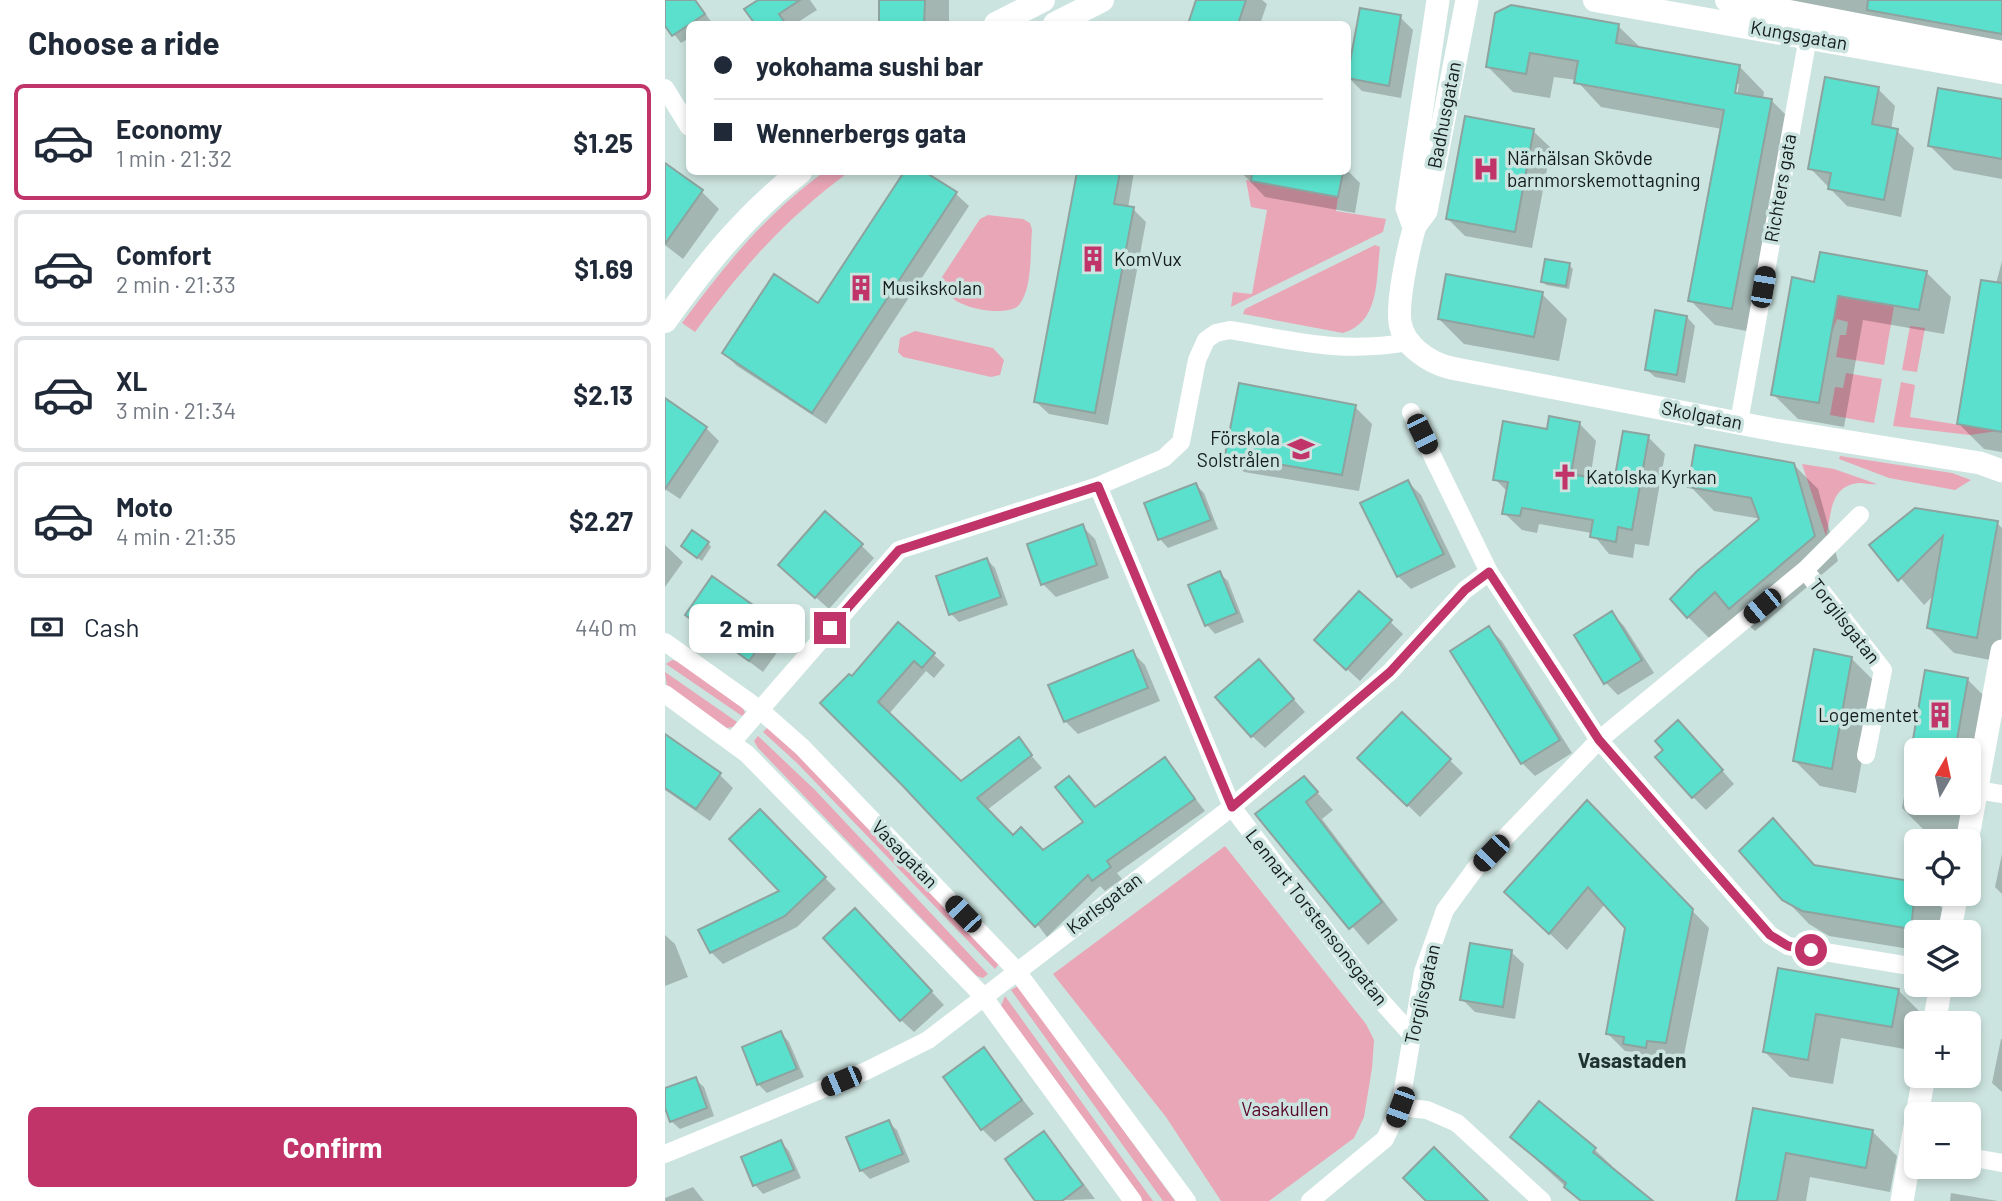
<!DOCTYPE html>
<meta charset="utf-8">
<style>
:root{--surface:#fff;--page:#f2f2f3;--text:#1f2937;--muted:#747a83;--line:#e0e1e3;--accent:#c03469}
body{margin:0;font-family:Barlow,sans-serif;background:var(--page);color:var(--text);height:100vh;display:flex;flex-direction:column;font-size:26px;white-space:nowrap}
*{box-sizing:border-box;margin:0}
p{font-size:23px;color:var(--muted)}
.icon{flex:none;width:38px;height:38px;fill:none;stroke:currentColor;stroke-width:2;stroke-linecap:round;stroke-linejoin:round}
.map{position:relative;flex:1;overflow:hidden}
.details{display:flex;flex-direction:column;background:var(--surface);width:665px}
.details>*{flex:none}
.hud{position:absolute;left:21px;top:21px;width:665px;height:154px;border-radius:10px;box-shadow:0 4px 10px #0003;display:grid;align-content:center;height:154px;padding:0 28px;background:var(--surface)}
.needle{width:46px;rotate:9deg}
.buttons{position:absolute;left:1239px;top:738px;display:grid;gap:14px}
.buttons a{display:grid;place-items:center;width:77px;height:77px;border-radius:10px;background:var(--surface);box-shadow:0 4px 10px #0003;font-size:35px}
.end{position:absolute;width:32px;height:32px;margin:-16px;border:9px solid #c03469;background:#fff;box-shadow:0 0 0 4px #fff}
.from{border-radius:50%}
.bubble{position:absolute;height:49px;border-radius:10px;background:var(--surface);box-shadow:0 4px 10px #0003;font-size:23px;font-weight:700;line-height:49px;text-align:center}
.car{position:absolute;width:21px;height:42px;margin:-21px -10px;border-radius:9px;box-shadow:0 0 5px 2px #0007;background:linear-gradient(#222 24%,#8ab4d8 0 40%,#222 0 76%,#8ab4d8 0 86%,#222 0)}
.hud b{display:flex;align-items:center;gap:24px;height:66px;font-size:26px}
.hud b+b{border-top:2px solid var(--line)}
.hud i{width:18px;height:18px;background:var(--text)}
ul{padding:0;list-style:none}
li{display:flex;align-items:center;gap:21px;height:116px;margin:0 14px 10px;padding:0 14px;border:4px solid var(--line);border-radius:10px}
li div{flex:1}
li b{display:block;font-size:26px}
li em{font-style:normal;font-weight:700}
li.selected{border-color:var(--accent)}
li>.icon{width:63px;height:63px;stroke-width:1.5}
h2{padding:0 28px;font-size:32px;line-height:84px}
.pay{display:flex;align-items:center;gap:18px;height:77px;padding:0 28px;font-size:26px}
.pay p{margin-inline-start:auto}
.cta{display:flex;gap:14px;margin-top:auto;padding:14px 28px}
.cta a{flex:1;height:80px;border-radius:10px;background:var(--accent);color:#fff;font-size:28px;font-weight:700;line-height:80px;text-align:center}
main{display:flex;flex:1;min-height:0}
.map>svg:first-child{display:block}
</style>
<main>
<section class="details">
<h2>Choose a ride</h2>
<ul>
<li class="selected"><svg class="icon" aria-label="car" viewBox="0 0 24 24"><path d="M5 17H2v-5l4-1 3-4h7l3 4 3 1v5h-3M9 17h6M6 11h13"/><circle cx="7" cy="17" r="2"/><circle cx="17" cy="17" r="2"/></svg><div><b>Economy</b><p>1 min · 21:32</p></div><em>$1.25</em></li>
<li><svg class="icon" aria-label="car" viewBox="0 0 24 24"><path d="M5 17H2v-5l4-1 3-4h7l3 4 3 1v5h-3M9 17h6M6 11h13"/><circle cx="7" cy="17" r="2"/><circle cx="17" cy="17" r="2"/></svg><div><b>Comfort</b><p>2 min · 21:33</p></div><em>$1.69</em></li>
<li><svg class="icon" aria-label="car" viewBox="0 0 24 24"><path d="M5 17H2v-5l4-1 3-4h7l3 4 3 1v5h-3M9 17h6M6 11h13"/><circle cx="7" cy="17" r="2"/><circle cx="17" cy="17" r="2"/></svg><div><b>XL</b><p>3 min · 21:34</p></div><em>$2.13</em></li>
<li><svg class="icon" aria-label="car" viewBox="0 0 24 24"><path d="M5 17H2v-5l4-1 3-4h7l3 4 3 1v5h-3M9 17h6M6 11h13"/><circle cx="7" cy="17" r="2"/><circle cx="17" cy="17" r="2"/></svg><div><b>Moto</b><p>4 min · 21:35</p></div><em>$2.27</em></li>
</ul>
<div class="pay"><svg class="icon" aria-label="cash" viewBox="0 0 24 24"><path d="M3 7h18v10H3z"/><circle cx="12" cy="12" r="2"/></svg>Cash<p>440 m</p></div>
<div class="cta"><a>Confirm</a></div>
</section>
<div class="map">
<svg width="1337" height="1201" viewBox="0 0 1337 1201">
<rect width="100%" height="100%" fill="#cce4df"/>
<!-- green -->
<path fill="#e9a6b7" d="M159 172H184C120 219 77 268 30 332L17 323C59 266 101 214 159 172Z
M581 180 673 197 671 211 721 219 718 232 566 307 568 292 587 294 602 210 586 207Z
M323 215 358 219 365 223 367 230C365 250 368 288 354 305 342 319 272 308 277 277L315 219Z
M710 245 715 247C711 279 715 322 678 333L578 314 580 309Z
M1173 296 1229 306 1219 365 1171 357 1175 335H1181L1183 322 1172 319 1167 332Z
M1245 326 1260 328 1252 372 1237 370Z
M250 331 328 348 339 360 335 375 326 377 238 357 233 352 235 338Z
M1181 373 1217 379 1209 423 1165 415 1170 387 1178 388Z
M1236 382 1250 385 1245 417 1332 431 1305 435 1228 426Z
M1175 456 1287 473 1306 480 1290 490 1224 478 1174 459Z
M1137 464 1169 469 1212 484C1206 485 1201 483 1195 483 1164 485 1167 514 1161 536Z
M7 660 13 661 76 704 80 713 77 716 1 664Z
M0 672 72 722 68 727 61 728 2 686Z
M105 725 336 961 330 969 132 763 98 732Z
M93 736 150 790 323 974 318 978 312 976 93 748 89 741Z
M560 846 701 1024 709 1040 707 1068 699 1117 689 1138 604 1201H556L501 1117 388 974Z
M353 986 510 1201H498L346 990Z
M340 996 488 1201H475L336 1006Z"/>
<!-- shadow -->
<path fill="#0003" fill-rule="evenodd" d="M0 0H31L47 23 24 24V38L16 43 0 23Z
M96 0H145L152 10 130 24H92L82 9Z
M216 0H284V24H211L216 21Z
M533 0H597L602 4 595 24H525Z
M1105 0H1337V53Z
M846 7 953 26 977 49 1075 67 1099 92 1098 99 1106 100 1131 125 1092 333 1050 325 1025 300 1057 129 936 107 911 80 889 77 885 98 848 92 823 67ZM1070 84H1074L1071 101H1067Z
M735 17 748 30 736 98 697 91 684 78Z
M1213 89 1230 106 1226 130 1232 131 1249 148 1236 217 1182 206 1145 168Z
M1337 101V179L1289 170 1264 145Z
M868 131 886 148 867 248 800 236 783 219Z
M0 165 37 192 54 209 18 259 0 245Z
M682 170 695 183 690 213 600 197 576 172Z
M242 172H257L291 194 304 206 161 424 72 366 59 353 153 306Z
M414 172H469L463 208 468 209 481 222 443 425 384 414 371 402Z
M1337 261V452L1319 449 1294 424Z
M904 265 908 269 904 289 881 285 878 281Z
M1261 272 1286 297 1279 334 1198 320 1179 427 1133 419 1108 394 1151 284Z
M877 294 902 319 894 361 799 344 774 319Z
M1022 317 1030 326 1020 383 990 377 981 369Z
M690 407 707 424 694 491 579 472 562 455Z
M0 415 41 428 54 441 15 499 0 489Z
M914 423 931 441 925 479 951 484 983 437 1000 454 984 546 970 544 968 558 944 554 927 533 874 524 872 533 857 530 839 513 843 492 830 479 883 431Z
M1128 464 1153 489 1173 561 1090 631 1074 616 1047 641 1023 617 1097 519 1049 511 1025 486Z
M743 482 756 495 791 567 746 589 733 576Z
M531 485 539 493 553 529 503 548 495 539Z
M1332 523 1337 528 1336 662 1289 653 1264 628 1270 594 1259 605 1207 545Z
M417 526 430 539 444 578 391 597 378 584Z
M43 543 46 547 37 561 21 550Z
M0 545 18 562 0 587Z
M196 545 209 558 164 609 128 577Z
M322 560 330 568 343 605 294 622 286 614Z
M554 573 563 581 579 622 550 634 542 625 525 586Z
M695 593 738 634 695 681 664 653Z
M947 614 959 626 989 673 953 695 940 682Z
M22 615 111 624 124 636 98 672Z
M824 628 837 641 907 753 870 776 857 763Z
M467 652 480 665 495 701 413 734 400 721Z
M268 654 280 665 269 678 261 671 223 715 296 783 353 740 377 768 322 810 348 838 378 852 421 822 431 808 500 759 540 811 452 873 457 879 440 891 435 886 382 937 187 679Z
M1186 658 1211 683 1191 793 1155 786 1130 761Z
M1262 672 1303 680 1328 705 1303 841 1262 833 1237 808ZM1251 751H1304V803H1251Z
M606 674 640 712 600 748 587 736Z
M737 714 798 773 755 817 694 758Z
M1026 735 1069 784 1041 810 1028 797Z
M0 736 55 775 68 788 45 821 0 790Z
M639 778 668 810 657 819 733 920 703 945 593 815Z
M922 803 1044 928 1018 1060 999 1057 997 1064 977 1061 968 1052 960 1051 943 1034 962 928 940 904 902 950 859 909Z
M95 812 171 889 132 927 58 964 46 952 36 931 117 891Z
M1108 820 1152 867 1251 884V894H1263L1278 909 1274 933H1251V950L1164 936 1144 924 1119 898Z
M1337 854V894L1330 887Z
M203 923 279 1005 249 1032 236 1020Z
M0 935 10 944 23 977 0 986Z
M846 952 859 964 850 1019 810 1012 797 999Z
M1115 970 1233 990 1258 1015 1256 1024H1251V1051L1176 1038 1168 1084 1125 1077 1100 1052Z
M116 1033 124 1042 139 1077 102 1093 93 1084Z
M1336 1039H1337V1092L1327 1083Z
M319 1050 369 1114 330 1142 317 1129Z
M30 1079 39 1087 49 1116 15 1129 6 1121 0 1103V1090Z
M1089 1110 1207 1131 1232 1156 1225 1192 1145 1177 1141 1201H1072Z
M223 1122 232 1130 245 1162 205 1179 196 1170 183 1138Z
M379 1133 391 1146 430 1199 372 1201Z
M847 1137 929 1149 947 1166 944 1169 981 1201H916Z
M116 1142 124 1151 136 1178 98 1194 90 1185 78 1158Z
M28 1187 39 1201H0V1198Z
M1286 1193 1333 1201H1285Z"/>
<!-- building -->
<path fill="#5be0cd" stroke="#8da39f" stroke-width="2" d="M0 0H30L40 14 7 36 0 26Z
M93 0H135L114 14 121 24H90L79 9Z
M214 0H260L259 24H214Z
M531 0H581L573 24H523Z
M1203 0H1337V34L1202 10Z
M846 5 954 24 951 43 1075 65 1070 93 1107 99 1067 309 1023 301 1059 110 909 83 913 61 865 53 861 74 821 67 830 13Z
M695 8 736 15 724 86 682 78Z
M1160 77 1214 87 1207 124 1233 129 1219 200 1163 189 1166 173 1143 169Z
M1273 88 1337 99V159L1263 146Z
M800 116 869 129 850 232 781 219Z
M0 163 38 190 0 244Z
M239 172H260L292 192 147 413 57 353 109 274 153 303Z
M412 172H455L449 204 469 207 430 413 369 402Z
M587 172H678L673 197 586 181Z
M1155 252 1262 271 1254 310 1173 296 1154 403 1106 395 1127 277 1149 282Z
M880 259 905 263 901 286 876 282Z
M781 274 878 292 869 337 773 319Z
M1316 280 1337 283V432L1292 424Z
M990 310 1022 316 1012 375 980 370Z
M574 383 691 405 677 475 560 455Z
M0 398 42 427 0 489Z
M884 416 915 422 906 474 949 482 958 431 984 435 967 530 953 527 951 542 925 537 928 520 857 508 855 516 837 514 843 482 828 480 838 421 882 429Z
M1030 445 1129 463 1150 536 1064 609 1050 592 1022 618 1005 599 1032 571 1094 519 1086 498 1023 487Z
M743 480 779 554 732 577 695 503Z
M531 483 546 520 493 540 479 503Z
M1250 508 1333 521 1312 638 1262 628 1278 536 1233 581 1204 545Z
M160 511 198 544 150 598 113 565Z
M418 524 432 565 376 585 362 544Z
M27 530 44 542 32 558 16 546Z
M322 558 336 597 284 615 271 576Z
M555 571 572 613 540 626 523 585Z
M47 576 112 622 84 661 20 615Z
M694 591 727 620 681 670 649 640Z
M947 611 977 660 939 684 909 635Z
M233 622 270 653 257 668 249 661 213 702 296 781 354 737 367 755 312 798 348 835 356 827 378 850 418 822 390 787 404 776 430 807 500 757 530 799 442 861 446 867 427 881 423 875 370 927 237 785 155 703 184 674 187 676Z
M824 626 895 740 856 764 785 651Z
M1149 649 1187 657 1167 769 1128 761Z
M468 650 483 688 399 722 383 685Z
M594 659 629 699 586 737 550 697Z
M1260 670 1303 678 1290 751H1246Z
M737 712 786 759 742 806 692 758Z
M1013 720 1058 770 1027 798 990 757 998 750 990 741Z
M0 734 56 773 31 809 0 788Z
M639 776 653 792 641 802 717 902 684 929 590 814Z
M922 800 1028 909 1001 1043 982 1041 981 1048 958 1044 959 1037 941 1034 960 928 923 887 884 934 839 892Z
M95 809 161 877 120 916 45 953 33 930 114 891 64 839Z
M1108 818 1149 865 1251 882 1246 929 1137 911 1117 900 1074 851Z
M190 908 267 991 235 1021 158 938Z
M805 943 847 950 838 1007 795 1000Z
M1113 968 1234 989 1227 1027 1151 1014 1143 1060 1098 1052Z
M116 1031 132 1069 92 1085 77 1047Z
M319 1047 357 1100 316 1130 278 1077Z
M31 1077 42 1108 5 1122 0 1108V1088Z
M874 1101 931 1148 928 1152 988 1201H916L899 1187 901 1183 845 1137Z
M1088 1108 1208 1130 1201 1168 1121 1153 1112 1201H1071Z
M224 1120 238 1154 195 1171 181 1137Z
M379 1131 418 1185 397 1201H370L340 1159Z
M116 1140 129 1170 88 1186 76 1157Z
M769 1147 823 1201H761L738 1178Z"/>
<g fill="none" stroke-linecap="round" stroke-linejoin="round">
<!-- minor -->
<path stroke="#fff" stroke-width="18" d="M0 88 24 127
M746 412 824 572 934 740 1105 935 1123 946 1251 967
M1074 422 1143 37
M433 486 567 807 701 984 746 1034
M1140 570 1218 670 1201 755
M0 642 94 709 137 747 351 970 522 1201
M0 694 82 754 318 996 468 1201
M67 742 234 550 433 486 499 458 516 442 532 360 541 340 551 333 565 330C631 341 676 354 744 342
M1312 790 1337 794
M735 1107 762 1110 792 1123 877 1201
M0 1154 201 1071 263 1040 567 807 725 672 800 590 824 572
M1304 1157 1337 1163
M645 1201 720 1139 735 1107 758 972 780 910 810 869 934 740 1140 570 1195 515"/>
<!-- tertiary -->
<path stroke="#fff" stroke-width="23" d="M802 0 761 211C757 217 751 223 749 229 743 250 732 301 735 322 738 346 765 363 786 368L1110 430 1315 463 1337 471
M749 227 742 208 773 0
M1302 842 1337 651
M1284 933 1292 894
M1269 1024 1276 985
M1252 1115 1259 1076
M1237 1201 1251 1121"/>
<!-- secondary -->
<path stroke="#fff" stroke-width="24" d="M930 0 1337 72
M1062 0 1337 53
M331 24 378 0
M390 24 437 0
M0 321C40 265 81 214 135 172"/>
</g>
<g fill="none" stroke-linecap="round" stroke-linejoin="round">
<!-- route -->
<path stroke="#c03469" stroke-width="9" d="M165 628 234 550 433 486 567 807 725 672 800 590 824 572 934 740 1105 935 1123 946 1146 950"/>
</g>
<!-- icons -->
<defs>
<g id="hospital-bare" transform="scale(2.1)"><path d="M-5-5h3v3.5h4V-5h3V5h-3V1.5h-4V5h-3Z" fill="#c03469" stroke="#cce4df" stroke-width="2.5" paint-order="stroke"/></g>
<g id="building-bare" transform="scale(2.1)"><path d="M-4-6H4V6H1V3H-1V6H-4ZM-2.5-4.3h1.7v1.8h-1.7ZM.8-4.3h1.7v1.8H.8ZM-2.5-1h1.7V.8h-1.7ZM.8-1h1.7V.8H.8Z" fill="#c03469" stroke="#cce4df" stroke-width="2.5" paint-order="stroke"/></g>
<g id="school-bare" transform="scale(2.1)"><path d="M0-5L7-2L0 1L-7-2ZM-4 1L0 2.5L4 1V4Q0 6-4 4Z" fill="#c03469" stroke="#cce4df" stroke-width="2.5" paint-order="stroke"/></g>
<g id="church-bare" transform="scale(2.1)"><path d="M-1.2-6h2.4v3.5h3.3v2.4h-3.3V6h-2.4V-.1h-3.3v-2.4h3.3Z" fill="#c03469" stroke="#cce4df" stroke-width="2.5" paint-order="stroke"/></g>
</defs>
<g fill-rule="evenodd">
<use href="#hospital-bare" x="821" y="169"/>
<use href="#building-bare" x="428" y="259"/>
<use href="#building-bare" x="196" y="288"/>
<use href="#school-bare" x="636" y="449"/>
<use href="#church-bare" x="900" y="477"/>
<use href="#building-bare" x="1275" y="715"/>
</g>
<g text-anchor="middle" stroke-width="7" stroke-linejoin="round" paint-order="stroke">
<!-- street labels -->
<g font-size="19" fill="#131c1a" stroke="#cce4df">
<text transform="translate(1134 35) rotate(10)" y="7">Kungsgatan</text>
<text transform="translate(779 115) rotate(-79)" y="7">Badhusgatan</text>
<text transform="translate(1115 188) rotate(-80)" y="7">Richters gata</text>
<text transform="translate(1037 415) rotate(11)" y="7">Skolgatan</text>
<text transform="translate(1180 621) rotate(52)" y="7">Torgilsgatan</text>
<text transform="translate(240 854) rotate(46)" y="7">Vasagatan</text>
<text transform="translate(439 903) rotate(-37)" y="7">Karlsgatan</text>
<text transform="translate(652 917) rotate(52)" y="7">Lennart Torstensonsgatan</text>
<text transform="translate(757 994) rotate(-77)" y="7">Torgilsgatan</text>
</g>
<!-- poi labels -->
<g font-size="19" fill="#131c1a" stroke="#cce4df" text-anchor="start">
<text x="842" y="165">Närhälsan Skövde<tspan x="842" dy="22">barnmorskemottagning</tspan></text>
<text x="449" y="266">KomVux</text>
<text x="217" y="295">Musikskolan</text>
<text x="615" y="445" text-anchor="end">Förskola<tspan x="615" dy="22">Solstrålen</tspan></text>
<text x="921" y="484">Katolska Kyrkan</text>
<text x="1254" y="722" text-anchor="end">Logementet</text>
</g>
<!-- park labels -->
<g font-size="19" fill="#590229" stroke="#cce4df">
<text x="620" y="1116">Vasakullen</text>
</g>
<!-- neighbourhood labels -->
<g font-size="21" font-weight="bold" fill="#1e322e" stroke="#cce4df">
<text x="967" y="1068">Vasastaden</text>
</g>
</g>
</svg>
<div class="buttons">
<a><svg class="needle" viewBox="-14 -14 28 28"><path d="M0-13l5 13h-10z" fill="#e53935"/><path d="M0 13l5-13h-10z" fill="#747a83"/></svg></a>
<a><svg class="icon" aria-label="locate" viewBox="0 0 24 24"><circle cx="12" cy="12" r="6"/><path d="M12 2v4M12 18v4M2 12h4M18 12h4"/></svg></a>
<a><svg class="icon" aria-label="layers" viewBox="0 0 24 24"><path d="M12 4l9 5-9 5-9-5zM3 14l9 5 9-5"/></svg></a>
<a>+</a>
<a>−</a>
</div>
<i class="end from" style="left:1146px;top:950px"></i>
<i class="end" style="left:165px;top:628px"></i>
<div class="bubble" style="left:24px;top:604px;width:116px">2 min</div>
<i class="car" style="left:1098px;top:287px;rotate:10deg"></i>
<i class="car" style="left:757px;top:434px;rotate:154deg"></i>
<i class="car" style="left:1097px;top:606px;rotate:230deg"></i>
<i class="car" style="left:826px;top:853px;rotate:224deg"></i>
<i class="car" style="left:298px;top:914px;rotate:316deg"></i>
<i class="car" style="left:176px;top:1081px;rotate:247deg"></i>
<i class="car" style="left:735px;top:1107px;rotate:200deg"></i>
<div class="hud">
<b><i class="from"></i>yokohama sushi bar</b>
<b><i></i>Wennerbergs gata</b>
</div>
</div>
</main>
